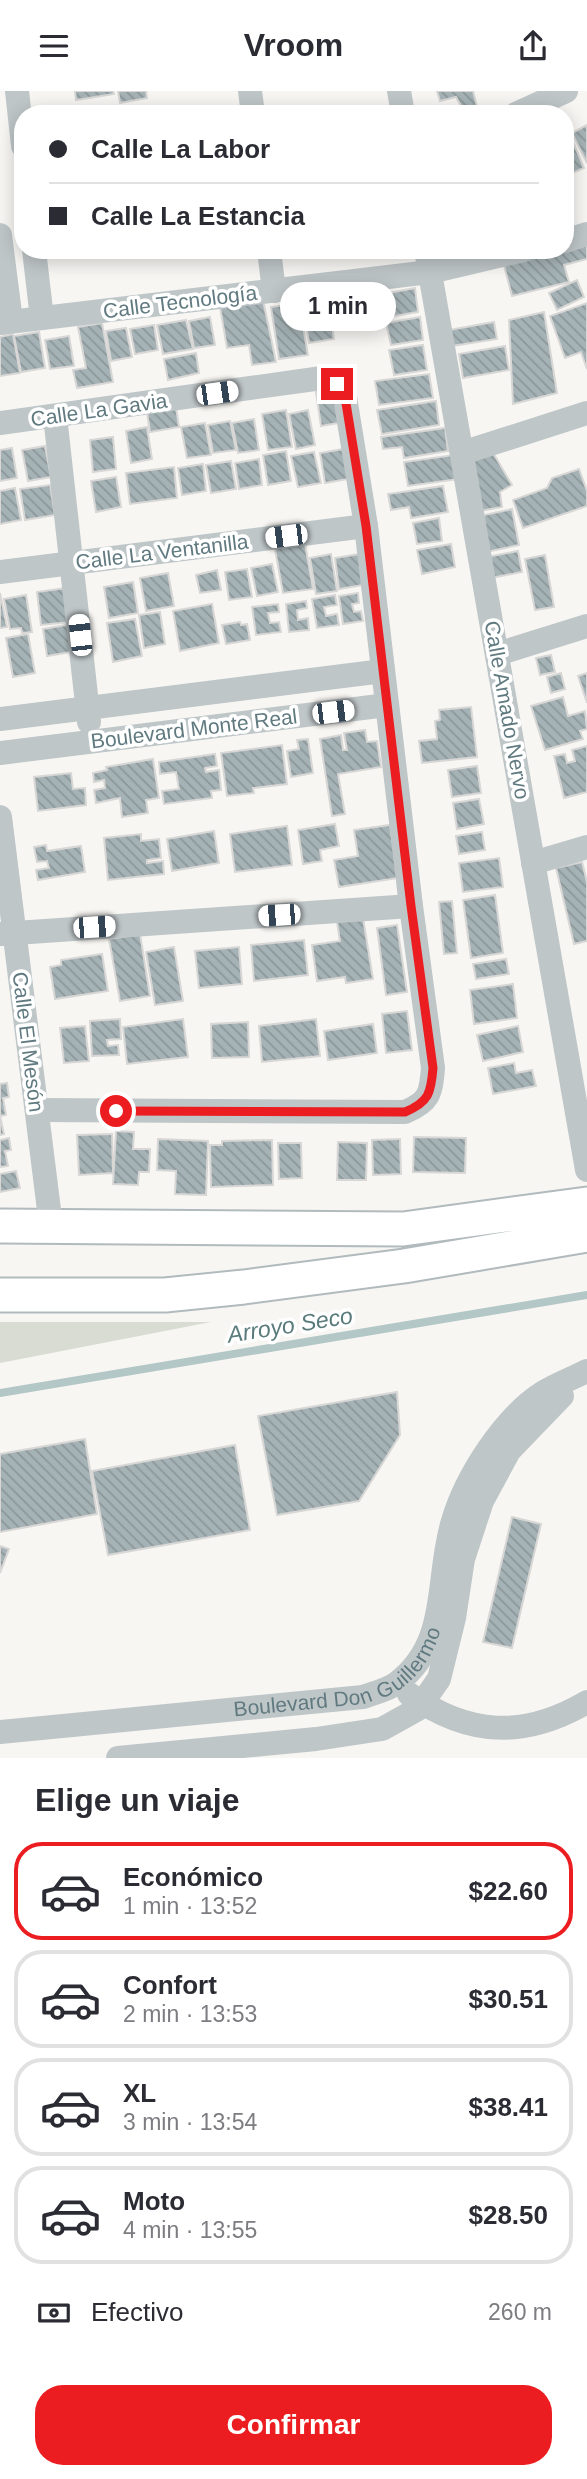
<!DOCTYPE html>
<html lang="es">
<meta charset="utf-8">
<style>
:root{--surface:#fff;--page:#f7f7f7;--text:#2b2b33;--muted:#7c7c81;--line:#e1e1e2;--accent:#ec1d21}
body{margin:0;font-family:Helvetica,sans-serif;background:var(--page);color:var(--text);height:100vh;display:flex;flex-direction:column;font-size:26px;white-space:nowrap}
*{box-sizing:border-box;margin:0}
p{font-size:23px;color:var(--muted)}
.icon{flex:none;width:38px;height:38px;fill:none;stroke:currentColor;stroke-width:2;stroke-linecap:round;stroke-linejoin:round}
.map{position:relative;height:1667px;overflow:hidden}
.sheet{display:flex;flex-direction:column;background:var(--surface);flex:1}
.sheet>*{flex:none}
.banner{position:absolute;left:14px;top:14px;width:560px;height:154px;border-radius:28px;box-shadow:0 4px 18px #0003;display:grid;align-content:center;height:154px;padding:0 35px;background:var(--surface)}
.end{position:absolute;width:32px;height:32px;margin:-16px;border:9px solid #ec1d21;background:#fff;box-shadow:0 0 0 4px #fff}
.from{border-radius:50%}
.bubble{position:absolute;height:49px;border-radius:24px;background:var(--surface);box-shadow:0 4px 18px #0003;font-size:23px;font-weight:600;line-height:49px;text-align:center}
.car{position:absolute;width:21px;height:42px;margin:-21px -10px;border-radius:9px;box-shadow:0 0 5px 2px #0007;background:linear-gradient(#fff 24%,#345 0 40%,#fff 0 76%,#345 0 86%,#fff 0)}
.banner b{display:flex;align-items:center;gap:24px;height:66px;font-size:26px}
.banner b+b{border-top:2px solid var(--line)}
.banner i{width:18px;height:18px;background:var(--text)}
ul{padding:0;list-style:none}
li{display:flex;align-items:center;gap:21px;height:98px;margin:0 14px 10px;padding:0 21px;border:4px solid var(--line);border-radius:28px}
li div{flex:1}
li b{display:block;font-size:26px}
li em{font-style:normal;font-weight:600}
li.on{border-color:var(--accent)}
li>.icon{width:63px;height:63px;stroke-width:1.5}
h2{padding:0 35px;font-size:32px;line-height:84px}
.pay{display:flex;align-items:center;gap:18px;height:77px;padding:0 35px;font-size:26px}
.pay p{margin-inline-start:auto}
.cta{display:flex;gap:14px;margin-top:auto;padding:14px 35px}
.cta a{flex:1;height:80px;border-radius:28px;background:var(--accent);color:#fff;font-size:28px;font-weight:600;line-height:80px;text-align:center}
header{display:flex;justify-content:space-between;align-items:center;height:91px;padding:0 35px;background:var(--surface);font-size:32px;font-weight:600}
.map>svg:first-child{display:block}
</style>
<header><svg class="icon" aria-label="menu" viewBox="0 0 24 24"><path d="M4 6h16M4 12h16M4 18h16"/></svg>Vroom<svg class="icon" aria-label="share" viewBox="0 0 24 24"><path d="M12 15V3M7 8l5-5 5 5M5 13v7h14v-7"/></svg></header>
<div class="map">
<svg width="587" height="1667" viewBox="0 0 587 1667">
<defs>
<pattern id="building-back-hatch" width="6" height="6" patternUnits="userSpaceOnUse" patternTransform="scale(1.75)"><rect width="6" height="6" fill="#a6b3b6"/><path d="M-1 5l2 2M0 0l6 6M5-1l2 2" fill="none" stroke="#8b9799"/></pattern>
</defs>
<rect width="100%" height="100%" fill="#f7f6f3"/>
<!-- grass -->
<path fill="#d8dcd2" d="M0 1231H211L0 1272Z"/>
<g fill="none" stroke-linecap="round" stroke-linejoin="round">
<!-- stream -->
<path stroke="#b4c7c7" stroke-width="8" d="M0 1302 587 1204"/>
</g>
<!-- building -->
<path fill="url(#building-back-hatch)" stroke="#d8d7d6" stroke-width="2" d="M75 0H113L114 3 76 9Z
M118 0H146L147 7 120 12Z
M437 0H473L478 19 458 23 456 16 461 15 456 6 440 10Z
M565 32 584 77 565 85Z
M587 34V72L572 42Z
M587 151V168L564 174 569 191 512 205 503 171 553 159H565Z
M577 189 584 206 557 219 549 202Z
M415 197 418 221 388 226 383 203Z
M263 209 276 271 252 274 249 254 227 257 220 216Z
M323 211 327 229 331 228 334 248 309 252 303 214Z
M299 212 308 264 279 268 271 216Z
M587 212V278L581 261 565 267 550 225Z
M544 221 557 302 513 313 509 229Z
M210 226 215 254 194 257 189 230Z
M420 226 423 249 391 254 386 232Z
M186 229 193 258 163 263 157 234Z
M494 231 497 248 452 255 449 239Z
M102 232 113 291 77 297 73 279 86 277 78 236Z
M154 234 158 259 135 263 130 238Z
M126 237 132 266 111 270 106 240Z
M39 241 45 277 21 281 14 245Z
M13 243 20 282 0 285V246Z
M69 245 74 275 50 278 45 249Z
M423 254 427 279 394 284 389 259Z
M505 255 509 279 463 287 459 263Z
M196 262 199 282 168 289 164 268Z
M429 283 433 307 379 314 375 290Z
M338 298 344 331 321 335 316 301Z
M436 310 439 334 382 343 377 319Z
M176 316 179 336 150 341 147 321Z
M286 319 292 356 268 359 262 323Z
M308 319 315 354 296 358 289 323Z
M254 328 259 359 238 362 232 332Z
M230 330 236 359 213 362 208 334Z
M205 332 211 364 187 367 181 336Z
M147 336 152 368 131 372 126 340Z
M445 337 448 360 404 367 402 356 383 358 381 346Z
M113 346 116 378 93 381 90 349Z
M45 355 51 386 28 390 22 359Z
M12 357 17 387 0 390V359Z
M343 358 348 388 325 392 320 362Z
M286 360 291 390 268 394 263 364Z
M492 360 512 394 500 401 502 416 480 420 472 371Z
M314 361 321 392 298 396 291 365Z
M454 364 459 388 408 395 404 371Z
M259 368 262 394 239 398 235 372Z
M231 370 236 398 211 402 206 374Z
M203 373 206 400 182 404 178 377Z
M174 376 177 407 130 413 126 382Z
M579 378 587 400V415L523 437 513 409 547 397 552 387Z
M116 386 121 416 96 421 91 390Z
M50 394 55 424 25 429 20 398Z
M443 395 448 421 411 427 409 416 391 419 388 403Z
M15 397 21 429 0 433V400Z
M512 418 519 454 486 461 484 424Z
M439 427 442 450 417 453 413 432Z
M304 447 313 498 283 502 274 453Z
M451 453 455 476 422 483 417 459Z
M518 460 522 481 491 487 487 466Z
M331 463 337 500 316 503 310 467Z
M359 463 363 494 339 498 335 467Z
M545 464 554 516 535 519 525 468Z
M272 473 278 501 257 505 251 477Z
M247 478 252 506 229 509 225 481Z
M217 479 221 499 200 502 196 484Z
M168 482 174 515 146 520 140 487Z
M133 491 138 522 109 527 104 496Z
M66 497 70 531 41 534 37 501Z
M0 502 7 536 0 537Z
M358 502 359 512 352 513 354 521 361 520 363 530 343 533 339 505Z
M26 504 32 541 22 542 21 537 10 538 4 508Z
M335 504 337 514 324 516 326 525 337 523 339 534 317 537 312 508Z
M306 510 307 517 297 519 298 529 308 527 309 539 289 541 286 513Z
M212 513 219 552 180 560 173 520Z
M278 513 279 521 268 522 270 532 279 531 281 541 256 544 252 516Z
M160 521 165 553 144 557 139 524Z
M135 528 142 565 113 571 107 532Z
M240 531 241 534 247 533 250 549 226 553 222 534Z
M72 533 77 560 47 565 43 538Z
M28 543 35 582 13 586 6 547Z
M551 564 555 581 540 584 536 567Z
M561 582 565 598 551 602 547 586Z
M587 582V612L578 585Z
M563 606 568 625 585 620 587 638 580 640 583 648 545 659 531 615Z
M471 616 477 666 422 672 419 650 437 648 435 630 440 629 439 619Z
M365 639 367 651 377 650 381 676 338 683 345 723 332 725 320 648 341 644 343 659H347L344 642Z
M308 648 313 682 291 686 287 660 299 658 297 649Z
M282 654 287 693 253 697 254 702 227 705 221 662Z
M587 655V701L564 707 554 665 565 663 567 672 575 670 572 659Z
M215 663 217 675 205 677 206 681 219 679 221 699 211 700 212 707 164 713 162 700 179 698 176 681 160 683 159 671Z
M153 668 159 707 146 709 148 722 122 726 120 707 96 712 94 699 105 697 104 689 94 691 93 682 107 679 106 676Z
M477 675 481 702 452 706 448 679Z
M71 682 73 698 85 697 86 714 38 720 34 686Z
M479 708 484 733 457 738 453 712Z
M335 733 339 755 320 759 322 770 303 773 298 739Z
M390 734 398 787 339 796 334 769 358 765 354 739Z
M287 735 292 774 235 781 230 743Z
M214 740 219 772 172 780 167 748Z
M482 741 485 759 459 763 456 745Z
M141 743V750L159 748 161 767 147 769V772L163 770 164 783 108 789 104 747Z
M46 754 47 760 81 755 85 781 38 789 36 779 49 777 47 770 37 771 34 756Z
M499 767 503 796 463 801 459 772Z
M582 771 587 791V850L574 853 556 777Z
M495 804 503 862 471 867 463 809Z
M452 810 457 862 444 863 439 811Z
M363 827 373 888 346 892 345 886 317 890 312 854 340 850 337 831Z
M397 834 407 901 386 904 377 837Z
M140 843 150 905 120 910 109 848Z
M304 849 308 884 254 890 251 854Z
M174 856 183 910 155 914 146 861Z
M239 856 242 893 199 897 195 860Z
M102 863 108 900 55 908 50 876 61 874V869Z
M506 868 509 883 476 888 473 873Z
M513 893 517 927 474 933 470 899Z
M407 920 412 959 386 962 382 923Z
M120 928 121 948 107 949 108 955 118 954 119 964 92 965 90 930Z
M183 928 188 966 127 973 123 936Z
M316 928 320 965 262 971 259 935Z
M248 931 249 966 212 967 211 933Z
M373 933 377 962 328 969 324 940Z
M85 935 89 970 64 972 60 937Z
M518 935 523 961 483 970 477 944Z
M514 972 516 982 532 979 536 995 493 1003 488 977Z
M7 992 9 1006 3 1007 6 1024 0 1025 4 1043 0 1044V993Z
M116 1040 134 1041 133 1058H150L149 1081H139L138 1094 113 1093Z
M112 1043 113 1082 79 1084 77 1044Z
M414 1046 466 1047 465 1082 413 1081Z
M9 1047 11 1059 5 1060 8 1075 0 1076V1049Z
M158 1048 208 1050 206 1104 175 1103 176 1080 157 1079Z
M400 1048 401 1083 373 1084 372 1049Z
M272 1049 273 1094 211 1096 210 1054H222V1050Z
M338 1051 367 1052 366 1089H337Z
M278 1052H301L302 1087 279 1088Z
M16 1080 20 1097 0 1101V1083Z
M397 1301 400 1344 359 1410 277 1424 258 1325Z
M85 1348 97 1423 0 1441V1363Z
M235 1354 250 1439 108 1464 92 1380Z
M512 1426 541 1433 512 1557 483 1551Z
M0 1455 9 1458 0 1482Z"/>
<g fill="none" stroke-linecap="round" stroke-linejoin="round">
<!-- secondary casing -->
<g stroke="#b1babd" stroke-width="37">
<path id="secondary" d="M0 1135 403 1138 587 1113
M0 1204H165L244 1196 404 1175 587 1144"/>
</g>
<!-- street -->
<g stroke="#bfc6c8" stroke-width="24">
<path d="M17 0 23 55"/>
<path d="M250 0 253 23"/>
<path d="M399 0 403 23"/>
<path d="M516 23 566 0"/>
<path d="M0 144 11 230"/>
<path d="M565 150 587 143"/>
<path d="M34 159 42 227"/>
<path d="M269 159 274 200"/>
<path d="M426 159 587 1079"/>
<path d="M0 232 430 181 524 159"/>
<path d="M55 325 89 631"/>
<path d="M0 332 322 287 337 293 344 300 366 435 411 815 433 977C431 1003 429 1011 405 1021L37 1019"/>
<path d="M462 362 587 322"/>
<path d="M0 481 366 435"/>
<path d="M497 563 587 535"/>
<path d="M0 628 383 580"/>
<path d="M0 662 387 614"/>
<path d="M0 726 51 1135"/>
<path d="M533 772 587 756"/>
<path d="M1 843 411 815"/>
<path d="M409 1603C468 1645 524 1648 587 1611"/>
<path id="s1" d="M0 1641 363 1606C373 1602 388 1599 397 1592 451 1551 435 1488 453 1430 466 1386 504 1326 544 1301 557 1293 573 1287 587 1280"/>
<path d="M118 1667 316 1648 382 1638 418 1618 439 1588 454 1527 463 1468 482 1410 509 1360 562 1305"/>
</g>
<!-- secondary -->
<use href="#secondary" stroke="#fff" stroke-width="33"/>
</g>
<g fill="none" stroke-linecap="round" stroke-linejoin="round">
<!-- route -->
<path stroke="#ec1d21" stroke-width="9" d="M116 1020 405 1021C429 1011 431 1002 433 977L411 815 366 435 344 300 337 293"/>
</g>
<g text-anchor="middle" stroke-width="7" stroke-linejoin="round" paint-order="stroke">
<!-- street labels -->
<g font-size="21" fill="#607a80" stroke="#fff">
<text transform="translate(180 211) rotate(-7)" y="7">Calle Tecnología</text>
<text transform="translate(99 319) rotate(-8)" y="7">Calle La Gavia</text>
<text transform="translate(162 461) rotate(-7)" y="7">Calle La Ventanilla</text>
<text transform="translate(507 619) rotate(80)" y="7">Calle Amado Nervo</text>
<text transform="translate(194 638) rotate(-7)" y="7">Boulevard Monte Real</text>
<text transform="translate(28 951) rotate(83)" y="7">Calle El Mesón</text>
<text dy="7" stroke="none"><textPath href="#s1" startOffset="352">Boulevard Don Guillermo</textPath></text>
</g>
<!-- water labels -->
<g font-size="23" font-style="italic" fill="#5a7b7b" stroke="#fff">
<text transform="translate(290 1234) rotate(-9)" y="8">Arroyo Seco</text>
</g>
</g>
</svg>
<i class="end from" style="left:116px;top:1020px"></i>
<i class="end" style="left:337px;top:293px"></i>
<div class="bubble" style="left:280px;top:191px;width:116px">1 min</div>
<i class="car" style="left:217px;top:302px;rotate:82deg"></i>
<i class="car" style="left:286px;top:445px;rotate:263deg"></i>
<i class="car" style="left:80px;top:544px;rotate:354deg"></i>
<i class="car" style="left:333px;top:621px;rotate:83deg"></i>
<i class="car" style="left:279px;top:824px;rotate:266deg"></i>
<i class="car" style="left:94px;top:836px;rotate:86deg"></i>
<div class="banner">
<b><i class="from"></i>Calle La Labor</b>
<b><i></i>Calle La Estancia</b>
</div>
</div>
<section class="sheet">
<h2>Elige un viaje</h2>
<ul>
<li class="on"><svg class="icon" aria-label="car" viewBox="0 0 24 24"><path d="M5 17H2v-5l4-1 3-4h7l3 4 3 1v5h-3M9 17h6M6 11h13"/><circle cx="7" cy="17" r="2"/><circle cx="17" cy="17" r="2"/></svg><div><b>Económico</b><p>1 min · 13:52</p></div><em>$22.60</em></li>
<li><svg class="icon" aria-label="car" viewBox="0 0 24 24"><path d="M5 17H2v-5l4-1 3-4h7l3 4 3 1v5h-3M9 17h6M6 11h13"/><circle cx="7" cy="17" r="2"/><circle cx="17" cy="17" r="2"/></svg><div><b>Confort</b><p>2 min · 13:53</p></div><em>$30.51</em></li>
<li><svg class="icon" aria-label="car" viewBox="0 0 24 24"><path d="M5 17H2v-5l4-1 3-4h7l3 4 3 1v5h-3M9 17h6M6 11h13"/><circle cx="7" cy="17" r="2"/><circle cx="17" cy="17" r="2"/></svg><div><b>XL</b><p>3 min · 13:54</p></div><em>$38.41</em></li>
<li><svg class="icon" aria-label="car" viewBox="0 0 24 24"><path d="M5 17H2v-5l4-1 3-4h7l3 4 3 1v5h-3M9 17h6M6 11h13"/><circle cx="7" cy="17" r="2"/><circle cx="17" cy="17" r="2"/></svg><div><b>Moto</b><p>4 min · 13:55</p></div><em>$28.50</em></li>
</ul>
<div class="pay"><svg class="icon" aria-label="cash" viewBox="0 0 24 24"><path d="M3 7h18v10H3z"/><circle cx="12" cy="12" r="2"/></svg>Efectivo<p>260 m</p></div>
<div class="cta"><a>Confirmar</a></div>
</section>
